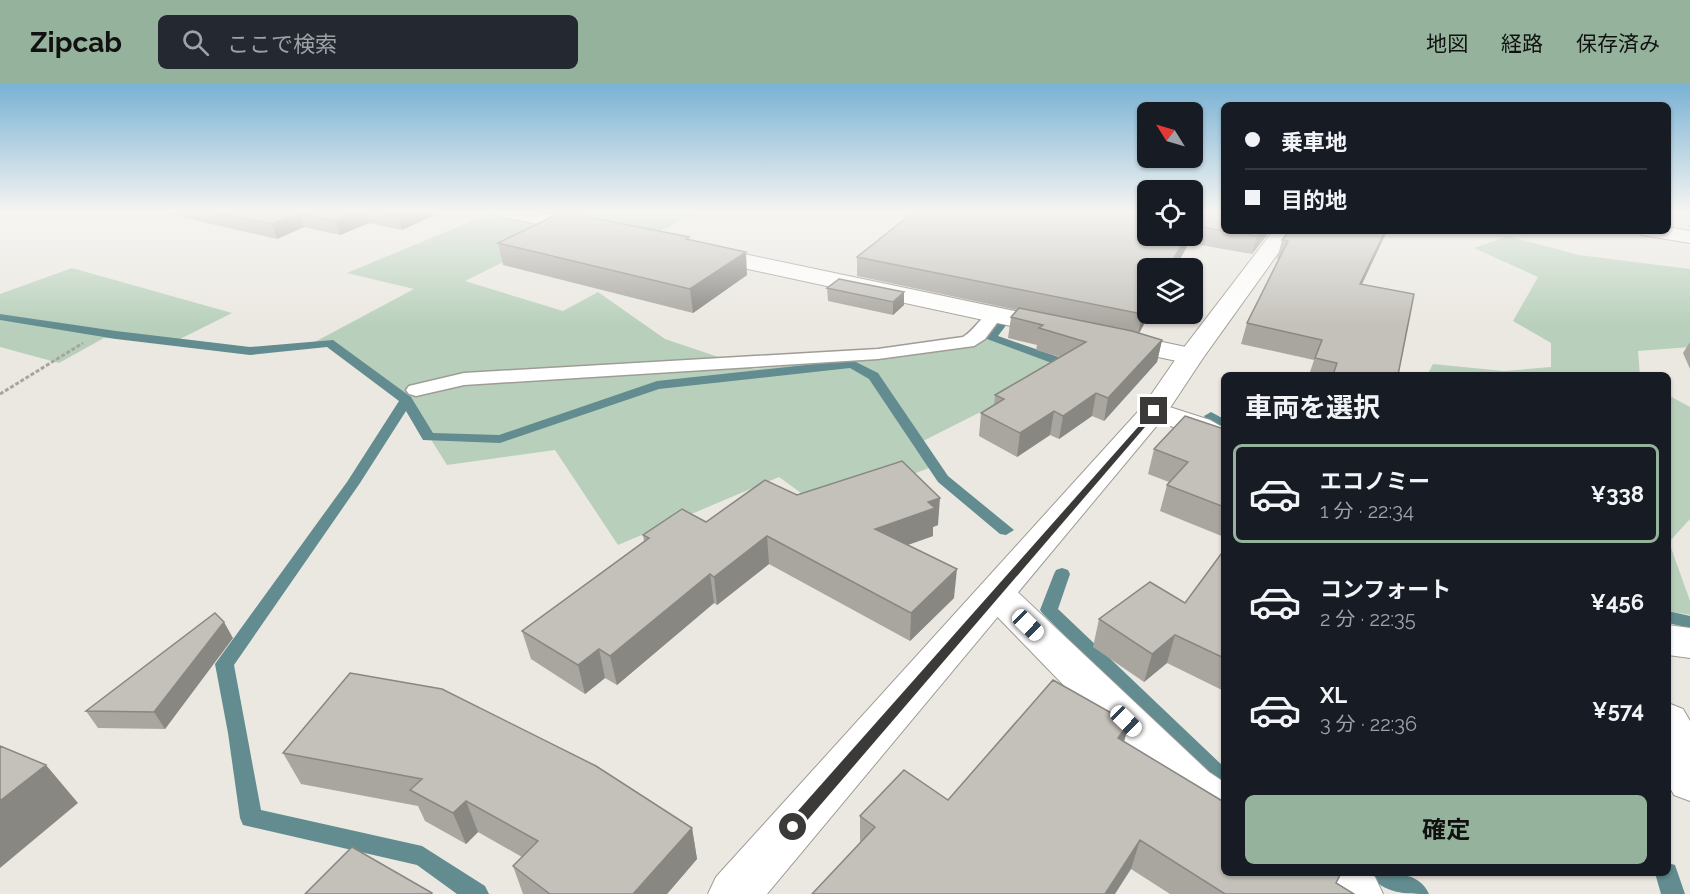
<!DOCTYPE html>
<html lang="ja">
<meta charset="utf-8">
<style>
:root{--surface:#171b24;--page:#242831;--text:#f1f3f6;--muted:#9ea1a6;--line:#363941;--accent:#95b39c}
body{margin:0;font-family:Raleway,"Noto Sans JP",sans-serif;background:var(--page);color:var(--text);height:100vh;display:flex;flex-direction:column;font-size:22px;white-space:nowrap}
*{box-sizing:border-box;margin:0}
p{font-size:20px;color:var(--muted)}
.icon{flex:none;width:33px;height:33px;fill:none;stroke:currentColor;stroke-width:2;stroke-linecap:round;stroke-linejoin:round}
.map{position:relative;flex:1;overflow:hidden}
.details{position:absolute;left:1221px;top:288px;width:450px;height:504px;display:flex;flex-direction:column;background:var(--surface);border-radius:9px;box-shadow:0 2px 4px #0004}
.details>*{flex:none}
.banner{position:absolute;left:1221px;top:18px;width:450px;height:132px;border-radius:9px;box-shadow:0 2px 4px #0004;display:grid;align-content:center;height:132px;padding:0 24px;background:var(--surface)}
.needle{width:39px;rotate:307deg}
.fabs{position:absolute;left:1137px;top:18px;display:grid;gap:12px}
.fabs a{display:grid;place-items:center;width:66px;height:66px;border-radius:9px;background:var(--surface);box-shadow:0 2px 4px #0004;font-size:30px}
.end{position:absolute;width:27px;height:27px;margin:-14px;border:8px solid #3c3a38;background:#fff;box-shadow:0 0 0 3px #fff}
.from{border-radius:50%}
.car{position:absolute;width:18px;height:36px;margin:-18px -9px;border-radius:8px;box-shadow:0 0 4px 2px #0007;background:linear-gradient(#fff 24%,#345 0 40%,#fff 0 76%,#345 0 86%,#fff 0)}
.banner b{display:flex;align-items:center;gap:21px;height:57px;font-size:22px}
.banner b+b{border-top:2px solid var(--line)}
.banner i{width:15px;height:15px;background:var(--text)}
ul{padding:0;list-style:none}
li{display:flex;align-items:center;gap:18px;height:99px;margin:0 12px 9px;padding:0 12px;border:3px solid transparent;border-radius:9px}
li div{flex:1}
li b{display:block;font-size:22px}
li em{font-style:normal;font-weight:700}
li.active{border-color:var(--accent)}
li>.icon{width:54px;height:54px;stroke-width:1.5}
h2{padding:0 24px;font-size:27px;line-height:72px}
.cta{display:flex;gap:12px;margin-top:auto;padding:12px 24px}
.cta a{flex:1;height:69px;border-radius:9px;background:var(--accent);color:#111;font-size:24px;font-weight:700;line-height:69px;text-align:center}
header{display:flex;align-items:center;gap:36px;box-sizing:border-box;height:84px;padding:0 30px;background:var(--accent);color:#111}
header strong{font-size:28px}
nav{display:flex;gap:33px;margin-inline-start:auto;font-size:21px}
.search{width:420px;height:54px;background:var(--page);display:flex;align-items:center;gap:15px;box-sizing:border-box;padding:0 21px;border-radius:9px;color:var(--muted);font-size:22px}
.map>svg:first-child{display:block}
</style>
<header>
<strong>Zipcab</strong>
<div class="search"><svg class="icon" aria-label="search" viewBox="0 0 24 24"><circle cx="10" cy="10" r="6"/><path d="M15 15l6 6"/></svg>ここで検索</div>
<nav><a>地図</a><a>経路</a><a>保存済み</a></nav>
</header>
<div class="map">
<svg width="1690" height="810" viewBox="0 0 1690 810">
<rect width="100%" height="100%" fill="#ebe8e1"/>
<!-- green -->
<path fill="#b8d0bb" d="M593 127H698L651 152 584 138 465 197 563 227 598 208 665 255 754 285 973 263 991 253 1072 282 919 359 934 382 823 425 779 393 618 461 555 366 447 381 406 316 329 259 309 261 414 205 347 189 489 130 566 144Z
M1508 152 1579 171 1690 185V263L1638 267 1640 291H1427L1433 280 1504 287 1551 283V259L1513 237 1538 193 1474 164Z
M72 184 232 229 174 258 104 254 59 279 0 263V210Z
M1668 311 1690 323V435L1669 458 1690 517V531L1668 527Z"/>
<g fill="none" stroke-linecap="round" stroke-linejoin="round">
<!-- stream -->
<path fill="#628c90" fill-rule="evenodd" d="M0 230 116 247 250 263 333 256 411 313 433 349 499 351 657 297 852 276 878 289 948 392 1014 446 1006 451 1000 450 938 398 869 295 850 284 659 305 500 359 423 356 406 327 360 399 234 581 261 726 422 762 485 802 489 810H457L417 781 243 741 240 734 228 649 215 580 347 398 399 317 327 263 250 271 116 255 0 236Z
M1001 237 1007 240 998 252 1076 279 1078 282 1072 286 1068 285 987 255C985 250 995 238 1001 237Z
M1211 328 1224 335V346L1206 335 1204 332Z
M1062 484 1068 486 1070 490 1058 525 1224 683V703L1208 694 1043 530 1040 526 1054 490 1056 486Z
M1668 527 1690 532V544L1668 539Z
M1668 779 1675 781 1685 810H1661L1655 789H1668Z
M1370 789C1392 789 1419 787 1429 810 1407 810 1381 810 1370 789Z"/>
<!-- service casing -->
<g stroke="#9f9c96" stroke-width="3">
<path id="service" d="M995 226 1001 227 1003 231 985 255 974 262 878 275 464 301 416 312 409 310 406 306 409 302 464 289 878 265 963 253C975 246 983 229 995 226Z"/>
</g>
<!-- minor casing -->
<g stroke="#9f9c96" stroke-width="2">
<path id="minor" d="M493 127H535L596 140 599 144 596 148 589 150 503 133 496 131Z
M1668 143 1690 147V159L1642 151 1639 147H1668Z
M701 161 1053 235 1062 238 1066 243 1062 248 1053 251 693 173 690 168 693 163Z
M1115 248 1200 266 1204 272 1200 278 1191 280 1106 262 1102 256 1106 250Z
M1154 318 1210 336 1224 344V366L1213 364 1188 348 1144 333 1139 327 1144 321Z
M996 496 1009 500 1209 688 1224 698V744L1207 738 1175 716 983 518 977 509 983 500Z
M1668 541 1690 544V574L1668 571Z
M1668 619 1683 625 1690 637V717L1674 711 1668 700Z
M1300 789H1370L1375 793 1383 810H1313L1307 806Z"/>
</g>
<!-- tertiary casing -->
<g stroke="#9f9c96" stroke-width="2">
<path id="tertiary" d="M1273 147H1294L1203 274 1164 333 767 810H708L716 793 1144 321 1182 266Z"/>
</g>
<!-- path-far1 -->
<path stroke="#a8a5a0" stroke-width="2" stroke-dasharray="3 2" stroke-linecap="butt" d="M53 129 58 127"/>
<!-- path -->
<path stroke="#a8a5a0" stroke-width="3" stroke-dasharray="4 2" stroke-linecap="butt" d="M0 310 83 259"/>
<!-- service -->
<use href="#service" fill="#fff" fill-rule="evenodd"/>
<!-- minor -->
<use href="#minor" fill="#fff" fill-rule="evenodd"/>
<!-- tertiary -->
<use href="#tertiary" fill="#fff" fill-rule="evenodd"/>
</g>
<!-- wall -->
<path fill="#a9a6a0" d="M155 127H443L402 146 369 139 340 151 304 143 277 155Z
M1192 127H1224V147H1270L1252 170 1189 159 1175 184H1148V230L1139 249 1162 256 1157 278 1104 337 1092 332 1059 355 1050 351 1017 373 979 352 981 329 994 321 995 311 1060 273 1036 266 1037 261 1008 254 1011 233 1017 226 857 192V173L1148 152H1192Z
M1289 147H1387L1362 200 1398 291H1309L1314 276 1241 260 1247 239 1279 175H1277L1282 156Z
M689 153V156L747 191 693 229 503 181 498 159Z
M827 204 904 221 893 231 828 217Z
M1690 258V285L1683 269Z
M1224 345V453L1160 427 1167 401 1169 398 1148 390 1154 365Z
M706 438 938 441 933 443V452L907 461 954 514 910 557 769 480 717 521 714 519 617 601 605 594 585 610 531 575 522 547 644 457 643 451Z
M1224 466V607L1167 579 1144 598 1093 563 1099 535 1185 519Z
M233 554 165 645 98 644 86 627Z
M1129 639 1124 658 1336 799 1354 810H1170L1131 785 860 759V732L948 716Z
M283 669 692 744 697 775 667 810H523L513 782 522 773 478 748 466 760 425 737 418 722 301 700Z"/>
<!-- shaded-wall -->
<path fill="#898782" d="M359 127H365L369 139 340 151 335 137Z
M408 127H443L402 146 398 132Z
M299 129 304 143 277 155 272 140Z
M1261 147H1270L1252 170 1257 152Z
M1385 147H1387L1353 219 1360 200Z
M1187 152H1191L1189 159 1175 184H1168Z
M746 168 747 191 693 229 690 205Z
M904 208V221L893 231V218Z
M1148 221V230H1150L1138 251 1142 230Z
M1162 256 1157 278 1104 337 1108 314Z
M1096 309 1092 332 1059 355 1063 332Z
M1054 327 1050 351 1017 373 1020 349Z
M940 414 938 441 933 443V452L874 473 875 445 928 418Z
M767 452 769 480 717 521 714 493Z
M957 485 954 514 910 557 911 529Z
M710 490 714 519 617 601 610 572Z
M224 538 233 554 165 645 154 628Z
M1175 551 1167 579 1144 598 1152 570Z
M599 565 605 594 585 610 578 581Z
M1129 639 1121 668 1118 654Z
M46 681 78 719 0 784V717Z
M466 717 478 748 466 760 453 729Z
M692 744 697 775 667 810H633Z
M1140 756 1131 785 1115 810H1105Z"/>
<!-- building -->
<path fill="#c4c1ba" stroke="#898782" stroke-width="1.5" d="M211 127H359L335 137 299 129 272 140Z
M376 127H408L398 132Z
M915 127H1148V152H1187L1168 184H1148V221L1142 230 857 173Z
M1192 127H1224V147L1193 141 1192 142Z
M562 128 689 153 686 155 746 168 690 205 498 159Z
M1227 147H1261L1257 152Z
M1289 147H1385L1360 200 1414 210 1398 291H1333L1337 279 1315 274 1322 256 1247 239 1288 157 1282 156Z
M839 195 904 208 893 218 827 204Z
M1019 224 1132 247 1162 256 1108 314 1096 309 1063 332 1054 327 1020 349 981 329 1004 315 995 311 1086 258 1039 244 1043 241 1011 233Z
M1185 332 1224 345V352L1222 354 1224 355V423L1167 401 1188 378 1154 365Z
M902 377 940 414 928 418 935 424 875 445 957 485 911 529 767 452 714 493 710 490 610 572 599 565 578 581 522 547 649 454 643 451 682 425 706 438 765 396 797 411Z
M1224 466V574L1175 551 1152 570 1099 535 1150 498 1185 519Z
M215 529 224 538 154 628 86 627Z
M350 589 442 605 596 682 692 744 633 810H550L513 782 538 757 466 717 453 729 410 706 422 695 283 669Z
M1053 596 1129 639 1118 654 1224 718V789H1341L1336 799 1354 810H1225L1140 756 1105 810H812L875 743 860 732 904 686 948 716Z
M0 662 46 681 0 717Z
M352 763 432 809 431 810H305Z"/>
<!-- sky -->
<linearGradient id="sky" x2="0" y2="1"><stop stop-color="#79b2d4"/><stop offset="0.53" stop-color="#f6f5f2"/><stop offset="1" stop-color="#f6f5f2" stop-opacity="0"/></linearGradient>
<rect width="1690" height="241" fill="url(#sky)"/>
<!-- route -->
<path fill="#3c3a38" d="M1154 325 1157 326V329L798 747 793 749 788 747 785 743 788 738Z"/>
</svg>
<div class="fabs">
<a><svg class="needle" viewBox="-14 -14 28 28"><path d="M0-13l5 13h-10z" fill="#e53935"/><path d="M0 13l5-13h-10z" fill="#9ea1a6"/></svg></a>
<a><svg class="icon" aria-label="locate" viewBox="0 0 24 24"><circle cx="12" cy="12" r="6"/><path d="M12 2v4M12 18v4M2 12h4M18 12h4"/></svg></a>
<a><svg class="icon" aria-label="layers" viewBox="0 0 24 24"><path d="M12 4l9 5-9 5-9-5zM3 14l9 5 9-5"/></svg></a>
</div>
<i class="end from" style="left:793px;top:743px"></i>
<i class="end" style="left:1154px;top:327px"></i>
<i class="car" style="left:1028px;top:541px;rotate:134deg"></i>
<i class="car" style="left:1126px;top:637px;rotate:134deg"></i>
<div class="banner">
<b><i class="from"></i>乗車地</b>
<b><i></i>目的地</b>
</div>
<section class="details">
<h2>車両を選択</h2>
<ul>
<li class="active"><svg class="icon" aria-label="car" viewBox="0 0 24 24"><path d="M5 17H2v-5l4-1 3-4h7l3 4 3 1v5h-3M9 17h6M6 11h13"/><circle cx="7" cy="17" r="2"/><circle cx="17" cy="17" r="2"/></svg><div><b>エコノミー</b><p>1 分 · 22:34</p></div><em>¥338</em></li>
<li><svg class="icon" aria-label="car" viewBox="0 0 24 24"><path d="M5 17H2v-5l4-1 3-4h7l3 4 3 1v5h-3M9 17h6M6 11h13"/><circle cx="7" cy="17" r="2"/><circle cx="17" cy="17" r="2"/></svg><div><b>コンフォート</b><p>2 分 · 22:35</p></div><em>¥456</em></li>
<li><svg class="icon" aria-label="car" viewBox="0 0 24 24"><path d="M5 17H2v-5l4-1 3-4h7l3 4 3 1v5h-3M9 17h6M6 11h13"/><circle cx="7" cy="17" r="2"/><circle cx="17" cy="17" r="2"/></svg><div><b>XL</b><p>3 分 · 22:36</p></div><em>¥574</em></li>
</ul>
<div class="cta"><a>確定</a></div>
</section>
</div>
